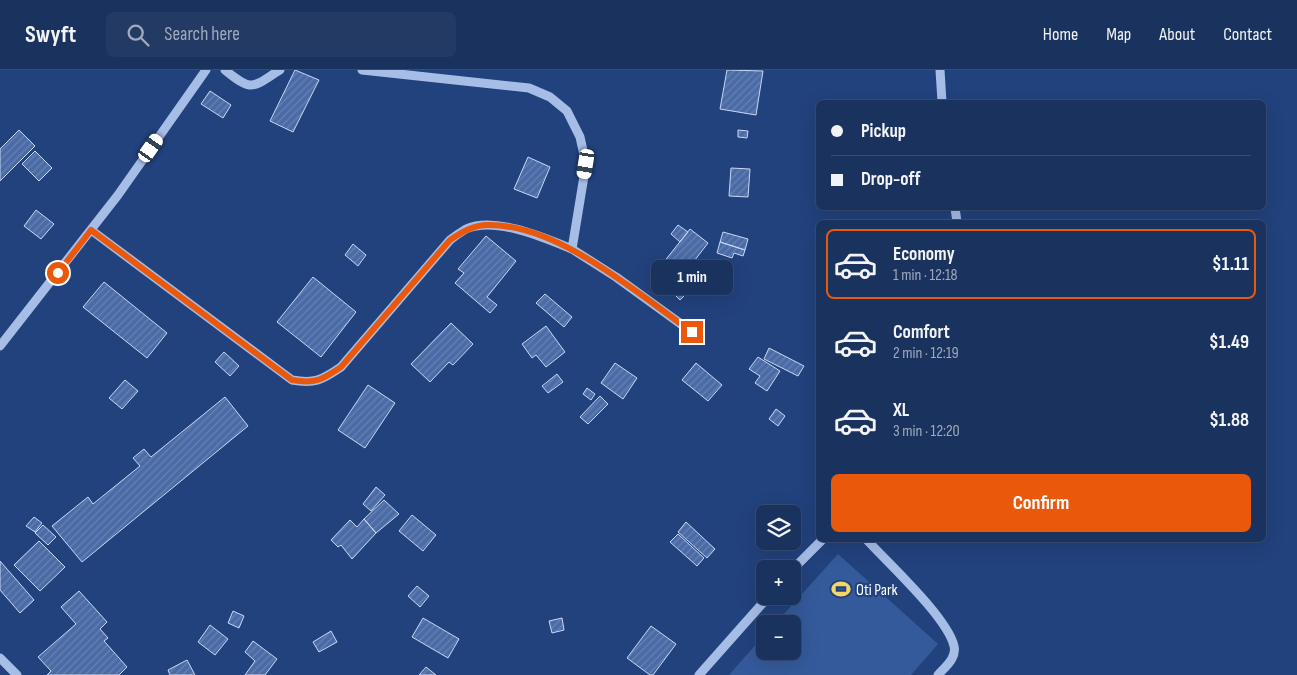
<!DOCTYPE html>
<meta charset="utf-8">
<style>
:root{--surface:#1a325e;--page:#233a64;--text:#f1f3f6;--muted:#9faabc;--line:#384d73;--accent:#ea580c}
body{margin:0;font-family:"Sofia Sans Condensed",sans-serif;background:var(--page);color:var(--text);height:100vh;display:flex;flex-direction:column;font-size:19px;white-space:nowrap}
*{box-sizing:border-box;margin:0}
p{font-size:16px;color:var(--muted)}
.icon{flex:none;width:28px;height:28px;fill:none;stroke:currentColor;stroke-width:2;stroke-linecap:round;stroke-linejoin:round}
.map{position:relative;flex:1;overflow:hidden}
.panel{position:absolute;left:816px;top:150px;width:450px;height:322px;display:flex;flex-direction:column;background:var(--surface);border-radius:8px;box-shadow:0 5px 20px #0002,0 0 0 1px var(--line)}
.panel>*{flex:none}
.hud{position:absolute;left:816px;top:30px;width:450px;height:110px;border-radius:8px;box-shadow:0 5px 20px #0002,0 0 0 1px var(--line);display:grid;align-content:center;height:110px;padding:0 15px;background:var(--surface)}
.buttons{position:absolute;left:756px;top:435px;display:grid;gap:10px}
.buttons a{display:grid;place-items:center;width:45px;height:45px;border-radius:8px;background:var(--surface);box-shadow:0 5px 20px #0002,0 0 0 1px var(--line);font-size:25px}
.end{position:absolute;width:22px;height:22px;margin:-11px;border:6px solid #ea580c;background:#fff;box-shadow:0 0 0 2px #fff}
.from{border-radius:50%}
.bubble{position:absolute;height:35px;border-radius:8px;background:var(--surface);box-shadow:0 5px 20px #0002,0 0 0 1px var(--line);font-size:16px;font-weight:700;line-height:35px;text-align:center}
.car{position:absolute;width:15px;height:30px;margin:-15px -8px;border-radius:6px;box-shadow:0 0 4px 1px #0007;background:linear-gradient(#fff 24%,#345 0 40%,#fff 0 76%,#345 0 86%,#fff 0)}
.hud b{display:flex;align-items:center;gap:18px;height:48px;font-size:19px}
.hud b+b{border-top:1px solid var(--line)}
.hud i{width:12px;height:12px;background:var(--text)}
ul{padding:9px 0 0;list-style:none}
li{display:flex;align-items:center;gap:15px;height:70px;margin:0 10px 8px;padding:0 5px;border:2px solid transparent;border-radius:8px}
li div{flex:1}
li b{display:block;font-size:19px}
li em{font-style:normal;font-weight:700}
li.active{border-color:var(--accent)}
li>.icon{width:45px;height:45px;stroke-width:1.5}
.cta{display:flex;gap:10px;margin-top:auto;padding:10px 15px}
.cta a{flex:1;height:58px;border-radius:8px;background:var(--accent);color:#fff;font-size:20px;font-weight:700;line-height:58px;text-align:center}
header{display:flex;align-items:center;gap:30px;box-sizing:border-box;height:70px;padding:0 25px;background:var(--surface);border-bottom:1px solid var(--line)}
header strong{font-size:24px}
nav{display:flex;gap:28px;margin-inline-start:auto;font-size:18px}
.search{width:350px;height:45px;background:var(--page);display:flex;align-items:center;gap:12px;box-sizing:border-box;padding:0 18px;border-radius:8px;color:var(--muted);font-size:19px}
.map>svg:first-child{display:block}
</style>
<header>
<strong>Swyft</strong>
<div class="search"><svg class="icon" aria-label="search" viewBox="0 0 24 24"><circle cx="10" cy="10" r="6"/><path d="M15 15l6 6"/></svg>Search here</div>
<nav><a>Home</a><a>Map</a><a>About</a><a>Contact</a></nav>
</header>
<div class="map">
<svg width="1297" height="605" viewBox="0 0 1297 605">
<defs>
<pattern id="building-hatch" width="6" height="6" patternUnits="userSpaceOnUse" patternTransform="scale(1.25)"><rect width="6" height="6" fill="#4b6ba6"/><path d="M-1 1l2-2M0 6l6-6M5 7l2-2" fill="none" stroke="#6681b3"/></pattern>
</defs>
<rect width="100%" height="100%" fill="#22427d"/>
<!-- green -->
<path fill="#355a9b" d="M838 484 938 574 911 605H729L765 564V581H792V554H775Z"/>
<!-- building -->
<path fill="url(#building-hatch)" stroke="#c9d9f5" d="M295 0 319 10 293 62 270 51Z
M727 0 763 1 756 45 720 39Z
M210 21 231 35 223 48 201 34Z
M19 60 35 76 0 111V79Z
M738 60 748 61 747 68 738 67Z
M35 81 52 98 39 111 22 94Z
M528 87 550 97 537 128 514 119Z
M731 98 750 99 748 127 729 126Z
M36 140 54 154 41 169 24 156Z
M678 155 688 162 680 172 671 164Z
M690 159 708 173 671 221 652 207Z
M723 162 748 169 745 180 720 172Z
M486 166 516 191 487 227 497 235 490 243 455 213 464 203 458 199Z
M720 172 745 180 743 186 734 183 732 188 717 183Z
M353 174 366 185 358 196 345 185Z
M687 200 694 206 684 217 689 221 680 230 671 221Z
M313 207 356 242 321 287 277 252Z
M104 212 167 263 147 288 83 237Z
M545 224 572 247 564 257 536 233Z
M451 253 473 274 453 295 449 292 430 312 411 294Z
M546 256 565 282 546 297 536 285 532 288 522 274Z
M769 278 804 296 798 306 764 289Z
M224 282 239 296 230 306 215 292Z
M758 287 780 301 767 321 755 313 760 306 749 299Z
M615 293 637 308 623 329 601 313Z
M696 293 722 315 708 331 682 310Z
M557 304 563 312 548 323 542 316Z
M125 310 138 321 122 339 109 328Z
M368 315 395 333 365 378 338 360Z
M587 318 595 324 591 330 583 324Z
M600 326 608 334 588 354 580 347Z
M225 327 248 356 82 492 52 456 88 427 93 434 140 396 133 388 144 379 151 387Z
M776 339 785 346 778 356 769 349Z
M376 417 385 425 371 441 363 434Z
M384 430 399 444 376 463 364 449Z
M412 445 436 465 423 481 399 461Z
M34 447 42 453 35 462 26 456Z
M364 449 376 463 352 489 341 475 338 477 331 470 350 450 357 457Z
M686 452 715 479 707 488 678 462Z
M43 455 56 467 48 475 35 463Z
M678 464 704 488 697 496 670 472Z
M39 471 65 497 40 521 14 495Z
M0 491 34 530 20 543 0 520Z
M417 516 429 526 420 537 408 526Z
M79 521 107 552 100 559 108 568 104 571 127 597 119 605H47L51 601 38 587 76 554 61 537Z
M233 541 244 546 239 558 228 553Z
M423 548 459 569 448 588 412 567Z
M562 548 564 560 552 563 549 551Z
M210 555 228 569 215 585 198 572Z
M651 556 676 574 653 605H650L627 588Z
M331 561 337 572 319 582 313 572Z
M253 571 277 589 265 605H245L255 591 245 582Z
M187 590 195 605H170L168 600Z
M426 597 436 605H419Z"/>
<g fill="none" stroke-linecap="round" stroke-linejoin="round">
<!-- minor -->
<path stroke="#a6bde6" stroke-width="9" d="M225 0C253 23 252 17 280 0
M362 0 529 18 550 27 567 41 580 67 586 94 572 179 616 207 692 262
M940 0 942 32
M955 138 957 152
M91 160 292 310C315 314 322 310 341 297L450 170C455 166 461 162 466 159 495 146 545 168 572 179
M0 276 118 125 206 0
M867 470C888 493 947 547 954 576 957 588 945 597 938 605
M792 500 822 470
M0 588 17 605
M699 605 769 526"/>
</g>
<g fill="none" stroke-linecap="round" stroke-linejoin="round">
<!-- route -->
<path stroke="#ea580c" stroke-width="6" d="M58 203 91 160 292 310C315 314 322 310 341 297L450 170C462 162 473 155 488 155 558 154 637 223 692 262"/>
</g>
<!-- icons -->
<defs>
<g id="stadium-bare" transform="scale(1.5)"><path d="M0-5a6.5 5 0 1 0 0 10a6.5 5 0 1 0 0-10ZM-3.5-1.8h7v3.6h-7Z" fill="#f2d668" stroke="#22427d" stroke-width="2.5" paint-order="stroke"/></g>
</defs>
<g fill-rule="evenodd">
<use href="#stadium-bare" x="841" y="519"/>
</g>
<g text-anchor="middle" stroke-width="4.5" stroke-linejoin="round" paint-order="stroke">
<!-- poi labels -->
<g font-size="16" fill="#fff" stroke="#22427d" text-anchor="start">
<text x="856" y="525">Oti Park</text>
</g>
</g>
</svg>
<div class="buttons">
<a><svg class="icon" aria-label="layers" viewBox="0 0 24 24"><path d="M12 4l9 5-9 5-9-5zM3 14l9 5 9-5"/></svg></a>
<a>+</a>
<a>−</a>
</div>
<i class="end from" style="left:58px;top:203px"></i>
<i class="end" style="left:692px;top:262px"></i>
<div class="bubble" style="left:651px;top:190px;width:82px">1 min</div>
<i class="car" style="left:151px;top:78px;rotate:35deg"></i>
<i class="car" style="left:586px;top:94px;rotate:189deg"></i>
<div class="hud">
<b><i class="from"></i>Pickup</b>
<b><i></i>Drop-off</b>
</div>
<section class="panel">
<ul>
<li class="active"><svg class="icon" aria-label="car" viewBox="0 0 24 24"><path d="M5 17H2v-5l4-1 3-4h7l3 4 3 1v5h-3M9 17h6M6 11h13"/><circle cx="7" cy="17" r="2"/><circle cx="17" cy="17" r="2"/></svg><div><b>Economy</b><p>1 min · 12:18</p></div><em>$1.11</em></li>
<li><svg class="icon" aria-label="car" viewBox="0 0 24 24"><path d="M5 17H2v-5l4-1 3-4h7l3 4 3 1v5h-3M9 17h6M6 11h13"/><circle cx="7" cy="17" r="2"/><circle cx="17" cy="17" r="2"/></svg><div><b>Comfort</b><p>2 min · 12:19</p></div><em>$1.49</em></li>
<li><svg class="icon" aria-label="car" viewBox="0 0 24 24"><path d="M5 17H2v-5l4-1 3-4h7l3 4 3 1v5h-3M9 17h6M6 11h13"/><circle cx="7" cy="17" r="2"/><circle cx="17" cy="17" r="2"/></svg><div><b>XL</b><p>3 min · 12:20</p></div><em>$1.88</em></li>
</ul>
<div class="cta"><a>Confirm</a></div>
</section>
</div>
